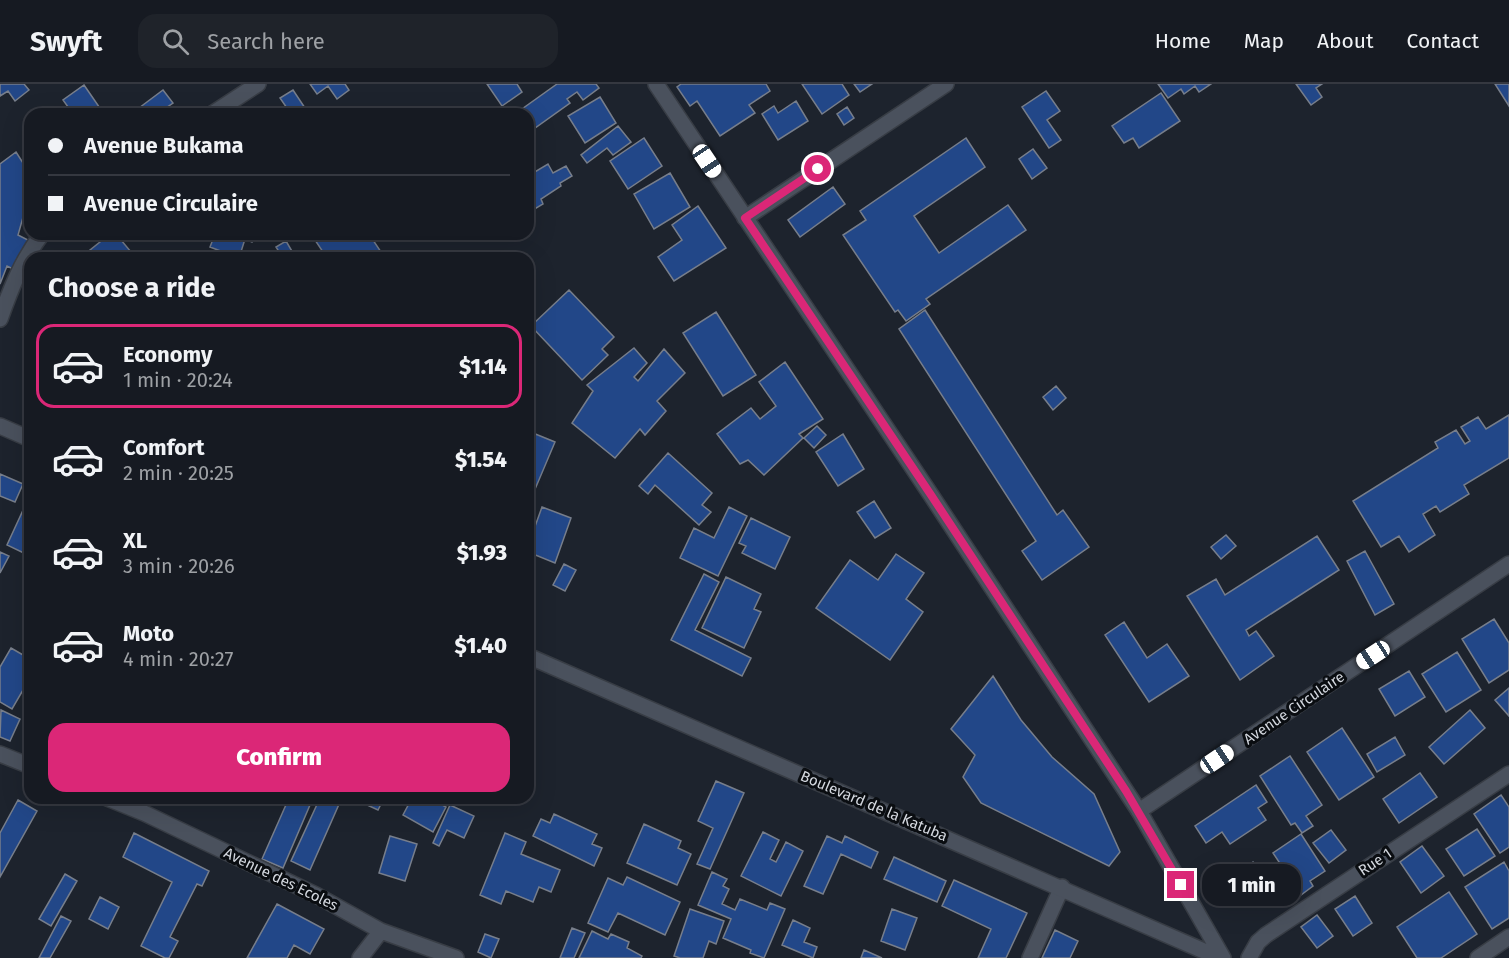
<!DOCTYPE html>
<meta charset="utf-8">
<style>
:root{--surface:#161a22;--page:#1f232a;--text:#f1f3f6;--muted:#9ea1a5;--line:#353840;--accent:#db2777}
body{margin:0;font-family:"Fira Sans",sans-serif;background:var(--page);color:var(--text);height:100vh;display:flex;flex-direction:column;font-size:22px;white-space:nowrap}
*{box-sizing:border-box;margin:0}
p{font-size:20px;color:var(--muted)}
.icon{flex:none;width:33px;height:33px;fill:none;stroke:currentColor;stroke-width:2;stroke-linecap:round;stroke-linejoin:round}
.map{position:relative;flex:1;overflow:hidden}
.panel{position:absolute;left:24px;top:168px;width:510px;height:552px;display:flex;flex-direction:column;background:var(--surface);border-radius:18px;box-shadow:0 6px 24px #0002,0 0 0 2px var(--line)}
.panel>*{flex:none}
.banner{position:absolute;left:24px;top:24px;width:510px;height:132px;border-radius:18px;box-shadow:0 6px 24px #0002,0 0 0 2px var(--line);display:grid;align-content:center;height:132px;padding:0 24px;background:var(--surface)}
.end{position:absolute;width:27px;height:27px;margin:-14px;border:8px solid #db2777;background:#fff;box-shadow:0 0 0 3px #fff}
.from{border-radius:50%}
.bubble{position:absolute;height:42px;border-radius:18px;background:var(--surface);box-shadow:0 6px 24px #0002,0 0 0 2px var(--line);font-size:20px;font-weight:800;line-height:42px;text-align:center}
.car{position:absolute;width:18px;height:36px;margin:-18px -9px;border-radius:8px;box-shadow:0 0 4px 2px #0007;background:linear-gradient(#fff 24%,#345 0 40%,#fff 0 76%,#345 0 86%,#fff 0)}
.banner b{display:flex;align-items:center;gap:21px;height:57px;font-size:22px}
.banner b+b{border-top:2px solid var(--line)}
.banner i{width:15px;height:15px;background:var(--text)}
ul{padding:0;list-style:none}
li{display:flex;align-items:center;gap:18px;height:84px;margin:0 12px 9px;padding:0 12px;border:3px solid transparent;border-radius:18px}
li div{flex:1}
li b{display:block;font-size:22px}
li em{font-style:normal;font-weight:800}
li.on{border-color:var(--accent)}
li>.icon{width:54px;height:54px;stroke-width:1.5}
h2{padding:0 24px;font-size:27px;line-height:72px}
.primary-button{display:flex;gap:12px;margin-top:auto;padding:12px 24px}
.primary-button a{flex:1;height:69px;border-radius:18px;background:var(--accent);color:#fff;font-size:24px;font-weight:800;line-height:69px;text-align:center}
header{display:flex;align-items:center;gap:36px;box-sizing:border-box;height:84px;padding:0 30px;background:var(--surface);border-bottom:2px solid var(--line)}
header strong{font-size:28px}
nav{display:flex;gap:33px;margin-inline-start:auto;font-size:21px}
.search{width:420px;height:54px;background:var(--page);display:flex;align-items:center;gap:15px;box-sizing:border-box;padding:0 21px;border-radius:18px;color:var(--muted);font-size:22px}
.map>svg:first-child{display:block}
</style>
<header>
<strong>Swyft</strong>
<div class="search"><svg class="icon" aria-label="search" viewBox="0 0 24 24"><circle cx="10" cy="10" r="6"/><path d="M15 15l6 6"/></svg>Search here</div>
<nav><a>Home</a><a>Map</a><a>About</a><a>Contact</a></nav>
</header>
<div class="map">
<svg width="1509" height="874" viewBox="0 0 1509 874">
<rect width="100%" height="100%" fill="#1d232d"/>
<!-- building -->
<path fill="#224788" stroke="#777e8b" stroke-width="1.5" d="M0 0H24L29 6 15 17 8 7 0 12Z
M310 0H345L349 6 337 15 328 2 317 10Z
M487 0H517L522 8 502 22Z
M557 0H596L599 4 583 16 577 8 567 15 570 19 528 49V30H515Z
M681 0H766L770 7 749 21 755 29 720 52 697 17 690 22 677 3Z
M802 0H842L849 11 822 30Z
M854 0H872L860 8Z
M1158 0H1211L1199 8 1195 2 1184 10 1181 5 1168 14Z
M1296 0H1322L1316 4 1322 13 1311 21Z
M1495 0H1509V22Z
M84 1 104 30H73L63 16Z
M163 6 173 19 157 30H131Z
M293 6 309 30H291L280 14Z
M1046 7 1060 27 1047 36 1061 56 1049 64 1022 23Z
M1161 9 1180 37 1139 64 1133 54 1124 59 1112 42Z
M600 13 616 39 585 59 568 32Z
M796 17 808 37 778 56 762 30 774 22 778 29Z
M847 23 854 34 844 41 837 30Z
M618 42 631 58 613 71 607 64 587 79 581 71Z
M644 54 662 82 628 105 610 77Z
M966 54 985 83 914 132 939 169 1008 121 1026 146 926 215 930 220 906 237 898 226 895 228 843 151 866 136 860 127Z
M1033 65 1047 84 1032 95 1019 75Z
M16 68 30 90V118L27 119 18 151 28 156 13 185 7 182 0 200V80Z
M548 80 553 89 566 82 572 92 560 99 561 102 541 115 543 120 528 129V92Z
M670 89 690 123 654 145 634 110Z
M833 103 845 120 800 153 788 136Z
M698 122 726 164 674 197 658 173 682 156 672 141Z
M110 150H116L136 174H80Z
M215 150H255L252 158 245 155 239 174 210 163Z
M311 150H369L385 174H327Z
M286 157 293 169 283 174 276 163Z
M569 206 614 253 602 265 608 271 582 296 531 242Z
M925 226 1057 431 1063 426 1089 463 1042 496 1022 467 1036 457 899 245Z
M716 228 756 291 723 312 683 249Z
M634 264 647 279 634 293 638 297 664 265 685 289 657 317 666 327 645 351 640 345 615 374 572 339 593 307 587 301Z
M785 278 823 335 799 350 803 354 764 391 748 376 740 380 717 350 751 324 760 335 776 322 759 298Z
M1056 302 1066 314 1053 326 1043 313Z
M1509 331V374L1464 401 1469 410 1440 428 1436 422 1423 430 1435 451 1409 468 1399 452 1381 463 1353 417 1438 364 1435 358 1456 346 1465 360 1470 357 1461 343 1478 333 1486 345Z
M817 342 826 351 814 364 804 354Z
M528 347 555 358 533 410 528 407Z
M843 350 864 385 838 402 816 368Z
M668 369 712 409 702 421 711 428 699 441 655 401 648 410 639 402Z
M0 390 23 400 15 418 0 412Z
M30 411V472L7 461Z
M874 417 891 444 875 454 857 428Z
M542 423 571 434 555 479 528 468V462Z
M729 423 747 432 718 492 680 474 694 444 714 454Z
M751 434 790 453 775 485 742 469 746 462 739 459Z
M1226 451 1236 462 1221 475 1211 463Z
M1317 452 1339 486 1246 546 1249 552 1256 547 1274 572 1240 596 1187 512 1216 495 1225 511Z
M1365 467 1394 520 1375 531 1347 477Z
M0 468 9 472 0 489Z
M896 470 924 489 906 515 923 528 890 576 816 524 850 476 878 496Z
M564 480 576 486 565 507 553 501Z
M704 490 719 498 695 546 751 574 742 592 671 556Z
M726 493 761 510 754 525 761 528 744 564 702 544Z
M1494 535 1509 559V586L1489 599 1462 555Z
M1124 538 1147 574 1167 560 1189 592 1149 618 1105 551Z
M11 564 30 575V594L12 625 0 618V583Z
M1457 568 1481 606 1446 628 1422 590Z
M1409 587 1425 613 1395 632 1379 605Z
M993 592 1021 636 1052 673 1094 710 1120 768 1109 782 981 719 963 693 975 671 951 645Z
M1509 604V632L1495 616Z
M1 626 20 635 10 657 0 653Z
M1470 626 1485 644 1444 680 1429 663Z
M1342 644 1374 693 1339 716 1307 668Z
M30 650V667L23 664Z
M1395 653 1405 671 1377 688 1367 670Z
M1290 672 1322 721 1306 732 1313 742 1302 749 1295 739 1291 741 1260 692Z
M1420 689 1437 713 1399 739 1383 715Z
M716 697 744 709 710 785 697 780 713 744 698 737Z
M1256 701 1267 718 1258 724 1266 736 1230 760 1222 748 1206 759 1195 742Z
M1501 711 1509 723V763L1500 769 1474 730Z
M289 714H313L283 784 262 775Z
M320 714H333L340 718 310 786 291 777Z
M352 714H384L378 726Z
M412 714H429L446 723 433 748 403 731Z
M18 716 37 727 0 793V749Z
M450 721 474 732 464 754 447 746 439 762 433 759Z
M554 730 597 750 592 760 602 764 594 782 533 752 541 735 550 739Z
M644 740 681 757 678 764 691 770 677 801 627 779Z
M1477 745 1495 772 1464 792 1446 765Z
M1331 746 1346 766 1329 779 1313 759Z
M763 748 779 756 770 775 776 778 786 758 803 767 781 812 741 792Z
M134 749 209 787 202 802 197 800 170 853 178 857 169 874H165L141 862 172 798 123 773Z
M505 749 526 758 521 770 560 786 551 808 539 803 533 818 506 807 501 820 480 811Z
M1301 750 1325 787 1310 797 1313 802 1301 811 1273 769Z
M390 752 417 760 405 797 379 789Z
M827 752 842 759 845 752 878 768 871 784 841 770 823 810 804 802Z
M1422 762 1444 792 1421 809 1400 778Z
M894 773 946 797 937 818 884 795Z
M1253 778 1266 795 1233 821 1220 805Z
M1504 778 1509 787V834L1492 845 1465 803Z
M712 788 727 795 723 802 729 805 722 820 735 826 740 815 767 826 770 819 785 825 764 874 750 869 751 866 723 854 731 835 698 821Z
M65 790 77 797 51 842 39 835Z
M627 793 680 818 665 851 618 829 608 848 588 839 608 794 623 801Z
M954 796 1027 829 1006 874H978L991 845 942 822Z
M1449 808 1477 850 1441 874H1417L1397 843Z
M1355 812 1372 839 1353 852 1335 825Z
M100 813 119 823 108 845 89 835Z
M277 820 324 845 310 870 294 861 287 874H247Z
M690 825 724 837 716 860 709 857 703 874H680L674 872Z
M892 825 917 834 905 866 881 857Z
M1317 831 1333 852 1317 864 1301 843Z
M61 832 71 837 50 874H39Z
M793 836 810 844 804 858 817 863 813 874 782 861Z
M572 844 585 849 574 874H560Z
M1055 846 1078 857 1070 874H1042Z
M592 847 608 855 611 850 629 858 627 864 642 872 641 874H579Z
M485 850 499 855 491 874 478 868Z
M864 866 882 874H861Z"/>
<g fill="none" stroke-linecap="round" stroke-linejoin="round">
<!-- minor casing -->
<g stroke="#383d45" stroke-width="18">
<path id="minor" d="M212 30 258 0
M745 134 946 0
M0 235C11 204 22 176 42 150
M0 670 30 682
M107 714 144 729 316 811 381 847 456 874
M1139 727 1509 480
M360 874 381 847
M1030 874 1062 803
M1249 874 1258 858 1266 851 1509 690
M1478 874 1509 853"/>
</g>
<!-- tertiary casing -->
<g stroke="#383d45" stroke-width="18">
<path id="tertiary" d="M656 0 931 411 1139 727 1223 874
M0 342 30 355
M528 572 1220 874"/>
</g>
<!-- minor -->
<use href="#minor" stroke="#4a515d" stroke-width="15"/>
<!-- tertiary -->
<use href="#tertiary" stroke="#4a515d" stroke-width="15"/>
</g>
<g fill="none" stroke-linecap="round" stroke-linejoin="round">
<!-- route -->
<path stroke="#db2777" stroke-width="8" d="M818 85 745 134 931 411 1126 707 1181 801"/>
</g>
<g text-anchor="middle" stroke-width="6" stroke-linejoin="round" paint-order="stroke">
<!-- street labels -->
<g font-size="15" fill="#d4d8df" stroke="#0a0d11">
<text transform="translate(1294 624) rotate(-34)" y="5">Avenue Circulaire</text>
<text transform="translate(874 722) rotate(23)" y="5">Boulevard de la Katuba</text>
<text transform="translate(1375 778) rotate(-34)" y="5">Rue 1</text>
<text transform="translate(281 795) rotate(26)" y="5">Avenue des Ecoles</text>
</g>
</g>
</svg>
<i class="end from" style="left:818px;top:85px"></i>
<i class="end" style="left:1181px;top:801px"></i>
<div class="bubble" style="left:1202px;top:780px;width:99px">1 min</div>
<i class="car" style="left:707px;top:77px;rotate:146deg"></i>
<i class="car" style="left:1373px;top:571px;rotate:237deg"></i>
<i class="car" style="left:1217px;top:675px;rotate:56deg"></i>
<div class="banner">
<b><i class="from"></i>Avenue Bukama</b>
<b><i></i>Avenue Circulaire</b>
</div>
<section class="panel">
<h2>Choose a ride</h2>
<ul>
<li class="on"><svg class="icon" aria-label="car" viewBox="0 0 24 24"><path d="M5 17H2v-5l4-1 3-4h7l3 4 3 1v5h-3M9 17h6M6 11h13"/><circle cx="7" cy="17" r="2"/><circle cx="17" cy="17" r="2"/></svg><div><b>Economy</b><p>1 min · 20:24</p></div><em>$1.14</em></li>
<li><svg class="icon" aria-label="car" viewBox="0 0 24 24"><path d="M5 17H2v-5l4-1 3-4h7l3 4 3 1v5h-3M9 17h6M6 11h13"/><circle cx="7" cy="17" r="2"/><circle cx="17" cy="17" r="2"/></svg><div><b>Comfort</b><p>2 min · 20:25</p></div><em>$1.54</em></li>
<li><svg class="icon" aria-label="car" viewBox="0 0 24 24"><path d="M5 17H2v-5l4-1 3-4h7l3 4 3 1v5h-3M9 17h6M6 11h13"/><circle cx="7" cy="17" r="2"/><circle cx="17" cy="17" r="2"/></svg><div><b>XL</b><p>3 min · 20:26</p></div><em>$1.93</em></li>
<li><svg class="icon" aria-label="car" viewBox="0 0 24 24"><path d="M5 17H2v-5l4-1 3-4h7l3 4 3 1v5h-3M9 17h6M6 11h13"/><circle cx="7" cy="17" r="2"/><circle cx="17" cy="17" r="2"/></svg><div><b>Moto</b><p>4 min · 20:27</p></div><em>$1.40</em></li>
</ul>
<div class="primary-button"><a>Confirm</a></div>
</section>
</div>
